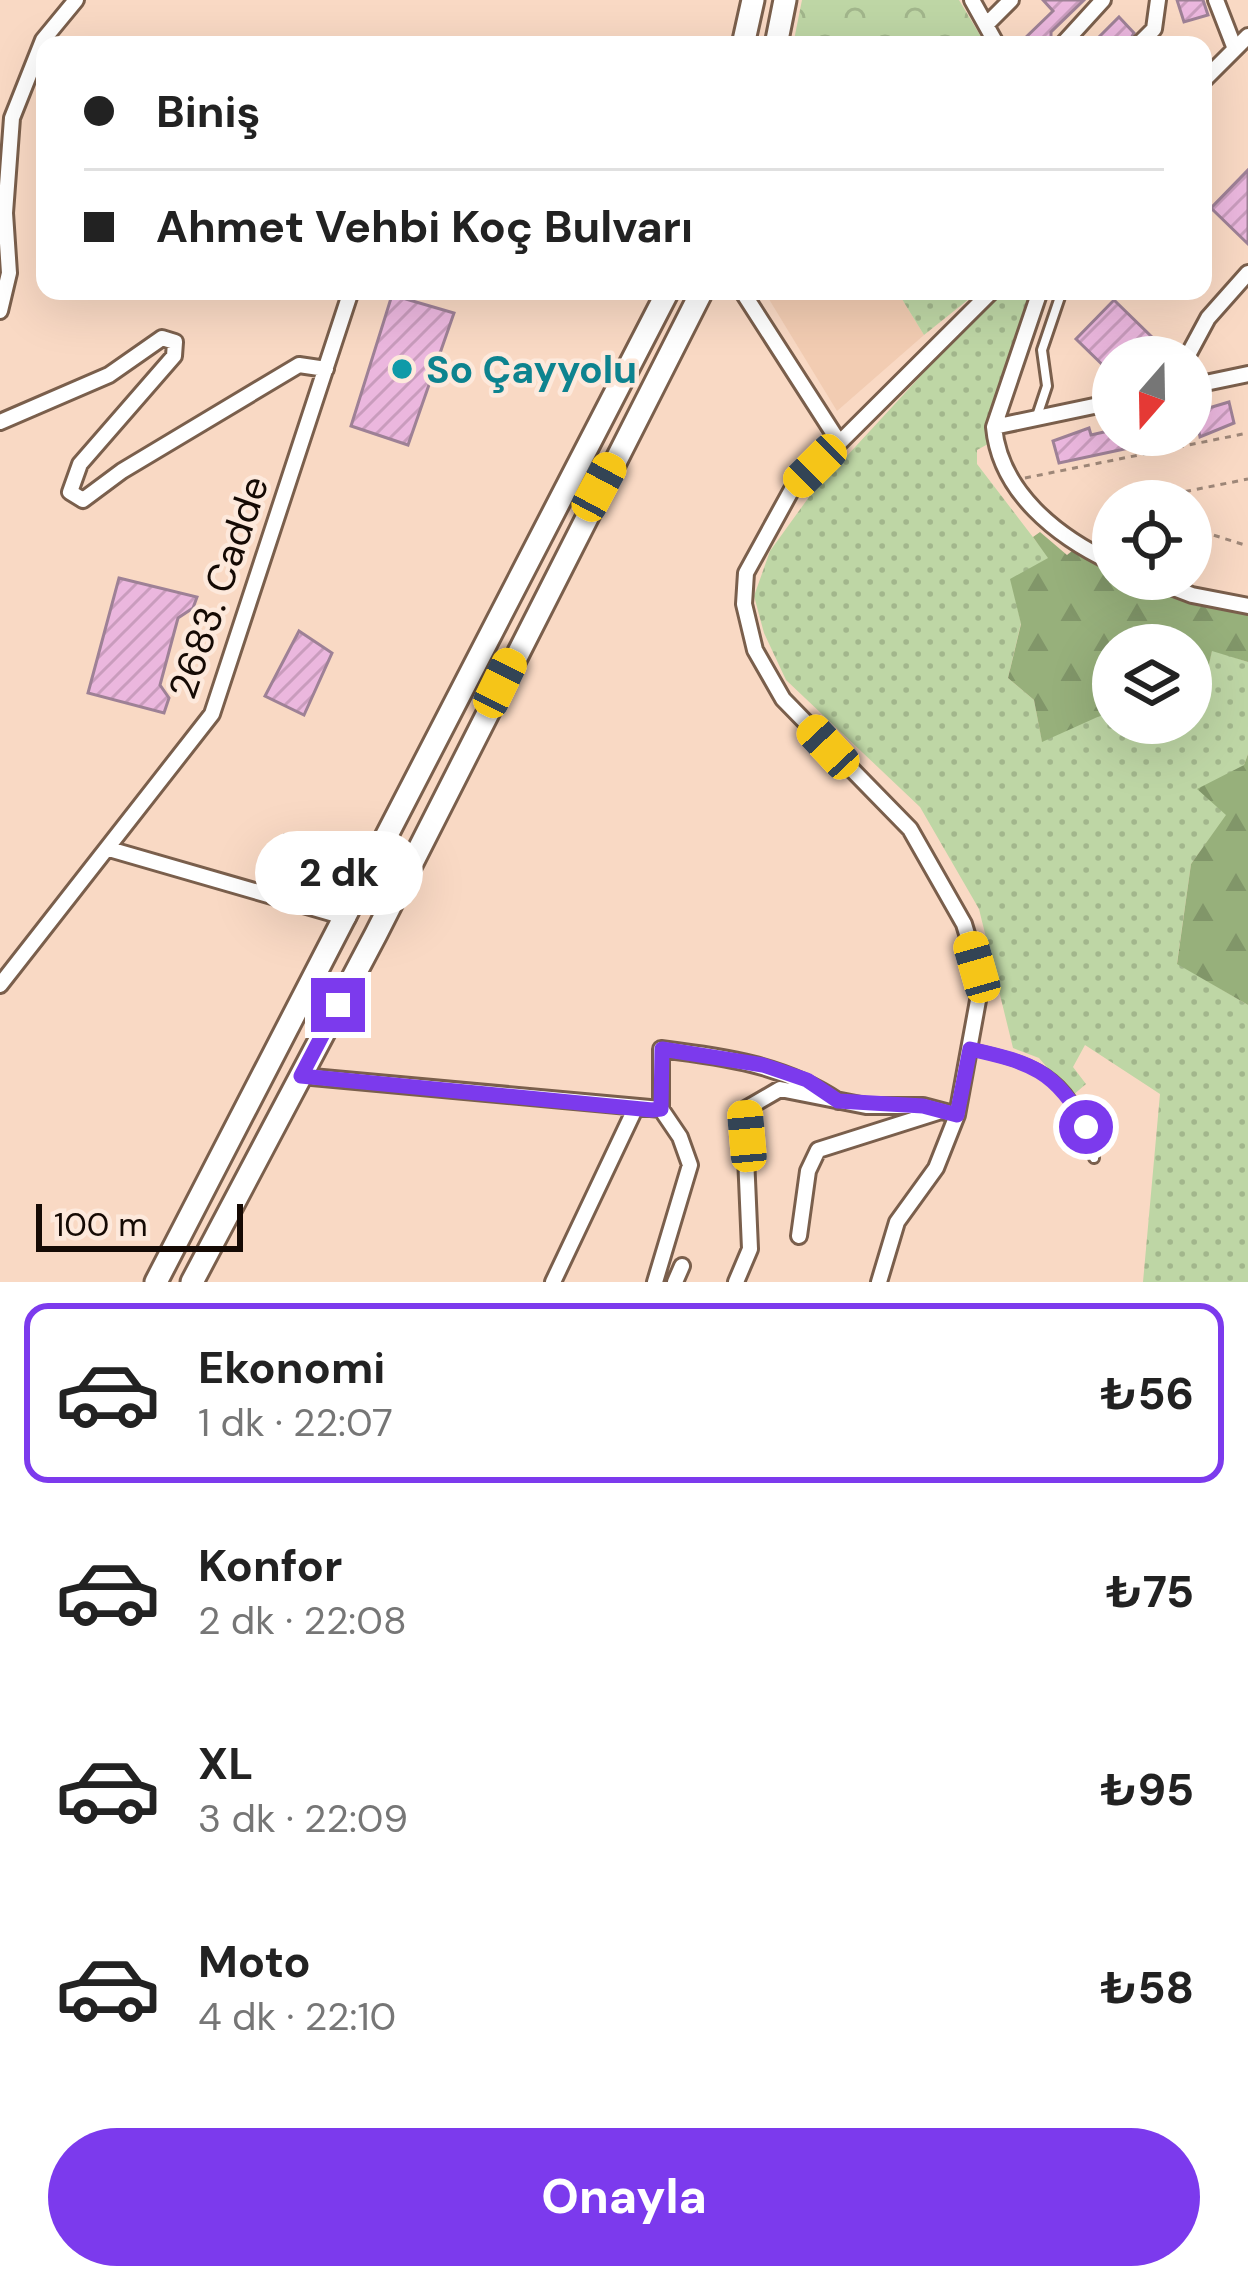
<!DOCTYPE html>
<html lang="tr">
<meta charset="utf-8">
<style>
:root{--surface:#fff;--page:#f2f2f2;--text:#222;--muted:#767676;--line:#e0e0e0;--accent:#7c3aed}
body{margin:0;font-family:"DM Sans",sans-serif;background:var(--page);color:var(--text);height:100vh;display:flex;flex-direction:column;font-size:45px;white-space:nowrap}
*{box-sizing:border-box;margin:0}
p{font-size:39px;color:var(--muted)}
.icon{flex:none;width:66px;height:66px;fill:none;stroke:currentColor;stroke-width:2;stroke-linecap:round;stroke-linejoin:round}
.map{position:relative;height:1282px;overflow:hidden}
.sheet{display:flex;flex-direction:column;background:var(--surface);flex:1}
.sheet>*{flex:none}
.top-card{position:absolute;left:36px;top:36px;width:1176px;height:264px;border-radius:24px;box-shadow:0 12px 48px #0002;display:grid;align-content:center;height:264px;padding:0 48px;background:var(--surface)}
.needle{width:78px;rotate:200deg}
.tools{position:absolute;left:1092px;top:336px;display:grid;gap:24px}
.tools a{display:grid;place-items:center;width:120px;height:120px;border-radius:50%;background:var(--surface);box-shadow:0 12px 48px #0002;font-size:60px}
.scale{position:absolute;left:36px;bottom:30px;width:207px;box-sizing:border-box;padding-left:12px;border:6px solid #150a04;border-top:0;font-size:33px;line-height:42px;white-space:nowrap;color:#150a04;-webkit-text-stroke:9px #fde9dc;paint-order:stroke}
.end{position:absolute;width:54px;height:54px;margin:-27px;border:15px solid #7c3aed;background:#fff;box-shadow:0 0 0 6px #fff}
.from{border-radius:50%}
.bubble{position:absolute;height:84px;border-radius:42px;background:var(--surface);box-shadow:0 12px 48px #0002;font-size:39px;font-weight:800;line-height:84px;text-align:center}
.car{position:absolute;width:36px;height:72px;margin:-36px -18px;border-radius:15px;box-shadow:0 0 9px 3px #0007;background:linear-gradient(#f5c518 24%,#345 0 40%,#f5c518 0 76%,#345 0 86%,#f5c518 0)}
.top-card b{display:flex;align-items:center;gap:42px;height:114px;font-size:45px}
.top-card b+b{border-top:3px solid var(--line)}
.top-card i{width:30px;height:30px;background:var(--text)}
ul{padding:21px 0 0;list-style:none}
li{display:flex;align-items:center;gap:36px;height:180px;margin:0 24px 18px;padding:0 24px;border:6px solid transparent;border-radius:24px}
li div{flex:1}
li b{display:block;font-size:45px}
li em{font-style:normal;font-weight:800}
li.selected{border-color:var(--accent)}
li>.icon{width:108px;height:108px;stroke-width:1.5}
.primary-button{display:flex;gap:24px;margin-top:auto;padding:24px 48px}
.primary-button a{flex:1;height:138px;border-radius:72px;background:var(--accent);color:#fff;font-size:48px;font-weight:800;line-height:138px;text-align:center}
.map>svg:first-child{display:block}
</style>
<div class="map">
<svg width="1248" height="1282" viewBox="0 0 1248 1282">
<defs>
<pattern id="grass-dots" width="8" height="8" patternUnits="userSpaceOnUse" patternTransform="scale(3)"><rect width="8" height="8" fill="#bed6a5"/><path d="M2 2h.1M6 6h.1" fill="none" stroke="#a2b68c" stroke-width="1.8" stroke-linecap="round"/></pattern>
<pattern id="forest-firs" width="22" height="20" patternUnits="userSpaceOnUse" patternTransform="scale(3)"><rect width="22" height="20" fill="#97b07b"/><path d="M5 1l3.5 6h-7zM16 11l3.5 6h-7z" fill="#819669"/></pattern>
<pattern id="park-crowns" width="20" height="18" patternUnits="userSpaceOnUse" patternTransform="scale(3)"><rect width="20" height="18" fill="#bed6a5"/><path d="M2 6a3 3 0 1 1 6 0M12 15a3 3 0 1 1 6 0" fill="none" stroke="#a2b68c"/></pattern>
<pattern id="building-hatch" width="6" height="6" patternUnits="userSpaceOnUse" patternTransform="scale(3)"><rect width="6" height="6" fill="#ebb7de"/><path d="M-1 1l2-2M0 6l6-6M5 7l2-2" fill="none" stroke="#c99cbd"/></pattern>
</defs>
<rect width="100%" height="100%" fill="#f9d9c4"/>
<!-- built -->
<path fill="#f2ccb2" d="M764 291H897L924 335 837 411Z"/>
<!-- grass -->
<path fill="url(#grass-dots)" d="M897 291H979L924 335Z
M999 291H1030L989 413 988 444 977 450V464L1049 558 1011 580 1021 623 1008 678 1034 700 1042 741 1112 709 1113 723H1132L1161 743 1196 722 1212 650 1248 662V754L1227 815 1191 864 1177 963 1248 1005V1282H1143L1160 1094 1085 1045 1073 1067 1086 1084 1072 1096 1039 1058 1013 1048 979 909 920 807 786 680 764 633 754 596 770 551 809 497Z"/>
<!-- forest -->
<path fill="url(#forest-firs)" d="M1040 532 1067 555 1072 551 1113 572V579C1159 579 1201 609 1248 614V662L1212 651 1196 722 1160 743 1132 723H1191V645H1113V710L1042 742 1034 700 1008 678 1021 624 1010 579 1048 558 1033 537Z
M1248 754V1005L1177 964 1191 864 1226 815 1197 789 1244 765Z"/>
<!-- park -->
<path fill="url(#park-crowns)" d="M802 0H959L986 45H793Z"/>
<!-- building -->
<path fill="url(#building-hatch)" stroke="#9e8196" stroke-width="3" d="M1043 0H1084L1051 32V45H1018L1053 11Z
M1177 0H1203L1208 15 1184 22Z
M1119 17 1134 33 1127 45H1091Z
M1248 170V244L1211 208Z
M392 295 454 313 408 445 351 426Z
M1114 300 1155 340 1138 357H1113V375L1076 339Z
M1229 402 1234 423 1200 437 1195 412Z
M1089 428 1091 435 1113 430V435H1156L1157 442 1059 463 1053 441Z
M119 578 197 597 193 608 178 618 160 685 169 698 164 713 88 693Z
M299 631 332 653 304 715 265 696Z"/>
<g fill="none" stroke-linecap="round" stroke-linejoin="round">
<!-- lane casing -->
<g stroke="#7a5f4c" stroke-width="14">
<path id="lane" d="M1203 117 1205 115
M1037 416 1047 386 1042 350 1062 291
M263 890 286 840 365 876
M971 1049C1044 1065 1075 1079 1094 1158"/>
</g>
<!-- street casing -->
<g stroke="#7a5f4c" stroke-width="20">
<path id="street" d="M972 0 997 45
M1216 0 1235 49
M988 23 1011 0
M1062 45 1103 0
M1138 45 1154 29 1158 0
M1203 81 1248 36
M742 291 839 442
M1040 291 994 427C1000 492 1057 537 1113 563
M0 311 9 273 5 213 12 118 43 40 76 0
M1187 357 1208 318 1248 273
M1191 386 1248 374
M0 422 109 375 162 338 175 342 174 356 80 464 70 492 83 500 122 471 299 365 326 369
M994 427 1113 402
M1150 579 1192 595 1248 606
M109 849 348 918
M0 985 212 714 351 291
M301 1076 661 1109
M799 1236 808 1171 818 1150 938 1112
M553 1282 635 1109
M655 1282 690 1165 680 1137 661 1109V1049C725 1057 784 1065 838 1101
M675 1282 682 1266
M736 1282 750 1249 744 1110 780 1089 866 1106H923L957 1115
M879 1282 897 1222 936 1168 957 1115 979 995 977 967 964 924 910 829 783 699 755 650 744 604 746 573 791 491 992 291"/>
</g>
<!-- primary casing -->
<g stroke="#7a5f4c" stroke-width="27">
<path id="primary" d="M743 45 753 0
M776 45 785 0
M156 1282 668 291
M192 1282 376 934 702 291"/>
</g>
<!-- path -->
<path stroke="#9e8778" stroke-width="3" stroke-dasharray="6 6" stroke-linecap="butt" d="M1025 478 1248 433
M1138 501 1248 479
M1191 528 1248 546"/>
<!-- lane -->
<use href="#lane" stroke="#fff" stroke-width="8"/>
<!-- street -->
<use href="#street" stroke="#fff" stroke-width="14"/>
<!-- primary -->
<use href="#primary" stroke="#fff" stroke-width="21"/>
</g>
<g fill="none" stroke-linecap="round" stroke-linejoin="round">
<!-- route -->
<path stroke="#7c3aed" stroke-width="15" d="M338 1005 301 1076 652 1110 661 1109 662 1049 763 1065 807 1080 838 1101 923 1106 957 1115 970 1049C1029 1062 1057 1070 1086 1127"/>
</g>
<!-- markers -->
<circle fill="#0f9aa8" stroke="#fde9dc" stroke-width="4.5" cx="402" cy="369" r="12"/>
<g text-anchor="middle" stroke-width="9" stroke-linejoin="round" paint-order="stroke">
<!-- culture labels -->
<g font-size="39" font-weight="bold" fill="#0d838f" stroke="#fde9dc" text-anchor="start">
<text x="426" y="383">So Çayyolu</text>
</g>
<!-- street labels -->
<g font-size="39" fill="#150a04" stroke="#fde9dc">
<text transform="translate(218 587) rotate(-71)" y="14">2683. Cadde</text>
</g>
</g>
</svg>
<div class="tools">
<a><svg class="needle" viewBox="-14 -14 28 28"><path d="M0-13l5 13h-10z" fill="#e53935"/><path d="M0 13l5-13h-10z" fill="#767676"/></svg></a>
<a><svg class="icon" aria-label="locate" viewBox="0 0 24 24"><circle cx="12" cy="12" r="6"/><path d="M12 2v4M12 18v4M2 12h4M18 12h4"/></svg></a>
<a><svg class="icon" aria-label="layers" viewBox="0 0 24 24"><path d="M12 4l9 5-9 5-9-5zM3 14l9 5 9-5"/></svg></a>
</div>
<div class="scale">100 m</div>
<i class="end from" style="left:1086px;top:1127px"></i>
<i class="end" style="left:338px;top:1005px"></i>
<div class="bubble" style="left:255px;top:831px;width:168px">2 dk</div>
<i class="car" style="left:815px;top:466px;rotate:225deg"></i>
<i class="car" style="left:599px;top:487px;rotate:28deg"></i>
<i class="car" style="left:500px;top:683px;rotate:26deg"></i>
<i class="car" style="left:828px;top:747px;rotate:317deg"></i>
<i class="car" style="left:977px;top:967px;rotate:344deg"></i>
<i class="car" style="left:747px;top:1136px;rotate:355deg"></i>
<div class="top-card">
<b><i class="from"></i>Biniş</b>
<b><i></i>Ahmet Vehbi Koç Bulvarı</b>
</div>
</div>
<section class="sheet">
<ul>
<li class="selected"><svg class="icon" aria-label="car" viewBox="0 0 24 24"><path d="M5 17H2v-5l4-1 3-4h7l3 4 3 1v5h-3M9 17h6M6 11h13"/><circle cx="7" cy="17" r="2"/><circle cx="17" cy="17" r="2"/></svg><div><b>Ekonomi</b><p>1 dk · 22:07</p></div><em>₺56</em></li>
<li><svg class="icon" aria-label="car" viewBox="0 0 24 24"><path d="M5 17H2v-5l4-1 3-4h7l3 4 3 1v5h-3M9 17h6M6 11h13"/><circle cx="7" cy="17" r="2"/><circle cx="17" cy="17" r="2"/></svg><div><b>Konfor</b><p>2 dk · 22:08</p></div><em>₺75</em></li>
<li><svg class="icon" aria-label="car" viewBox="0 0 24 24"><path d="M5 17H2v-5l4-1 3-4h7l3 4 3 1v5h-3M9 17h6M6 11h13"/><circle cx="7" cy="17" r="2"/><circle cx="17" cy="17" r="2"/></svg><div><b>XL</b><p>3 dk · 22:09</p></div><em>₺95</em></li>
<li><svg class="icon" aria-label="car" viewBox="0 0 24 24"><path d="M5 17H2v-5l4-1 3-4h7l3 4 3 1v5h-3M9 17h6M6 11h13"/><circle cx="7" cy="17" r="2"/><circle cx="17" cy="17" r="2"/></svg><div><b>Moto</b><p>4 dk · 22:10</p></div><em>₺58</em></li>
</ul>
<div class="primary-button"><a>Onayla</a></div>
</section>
